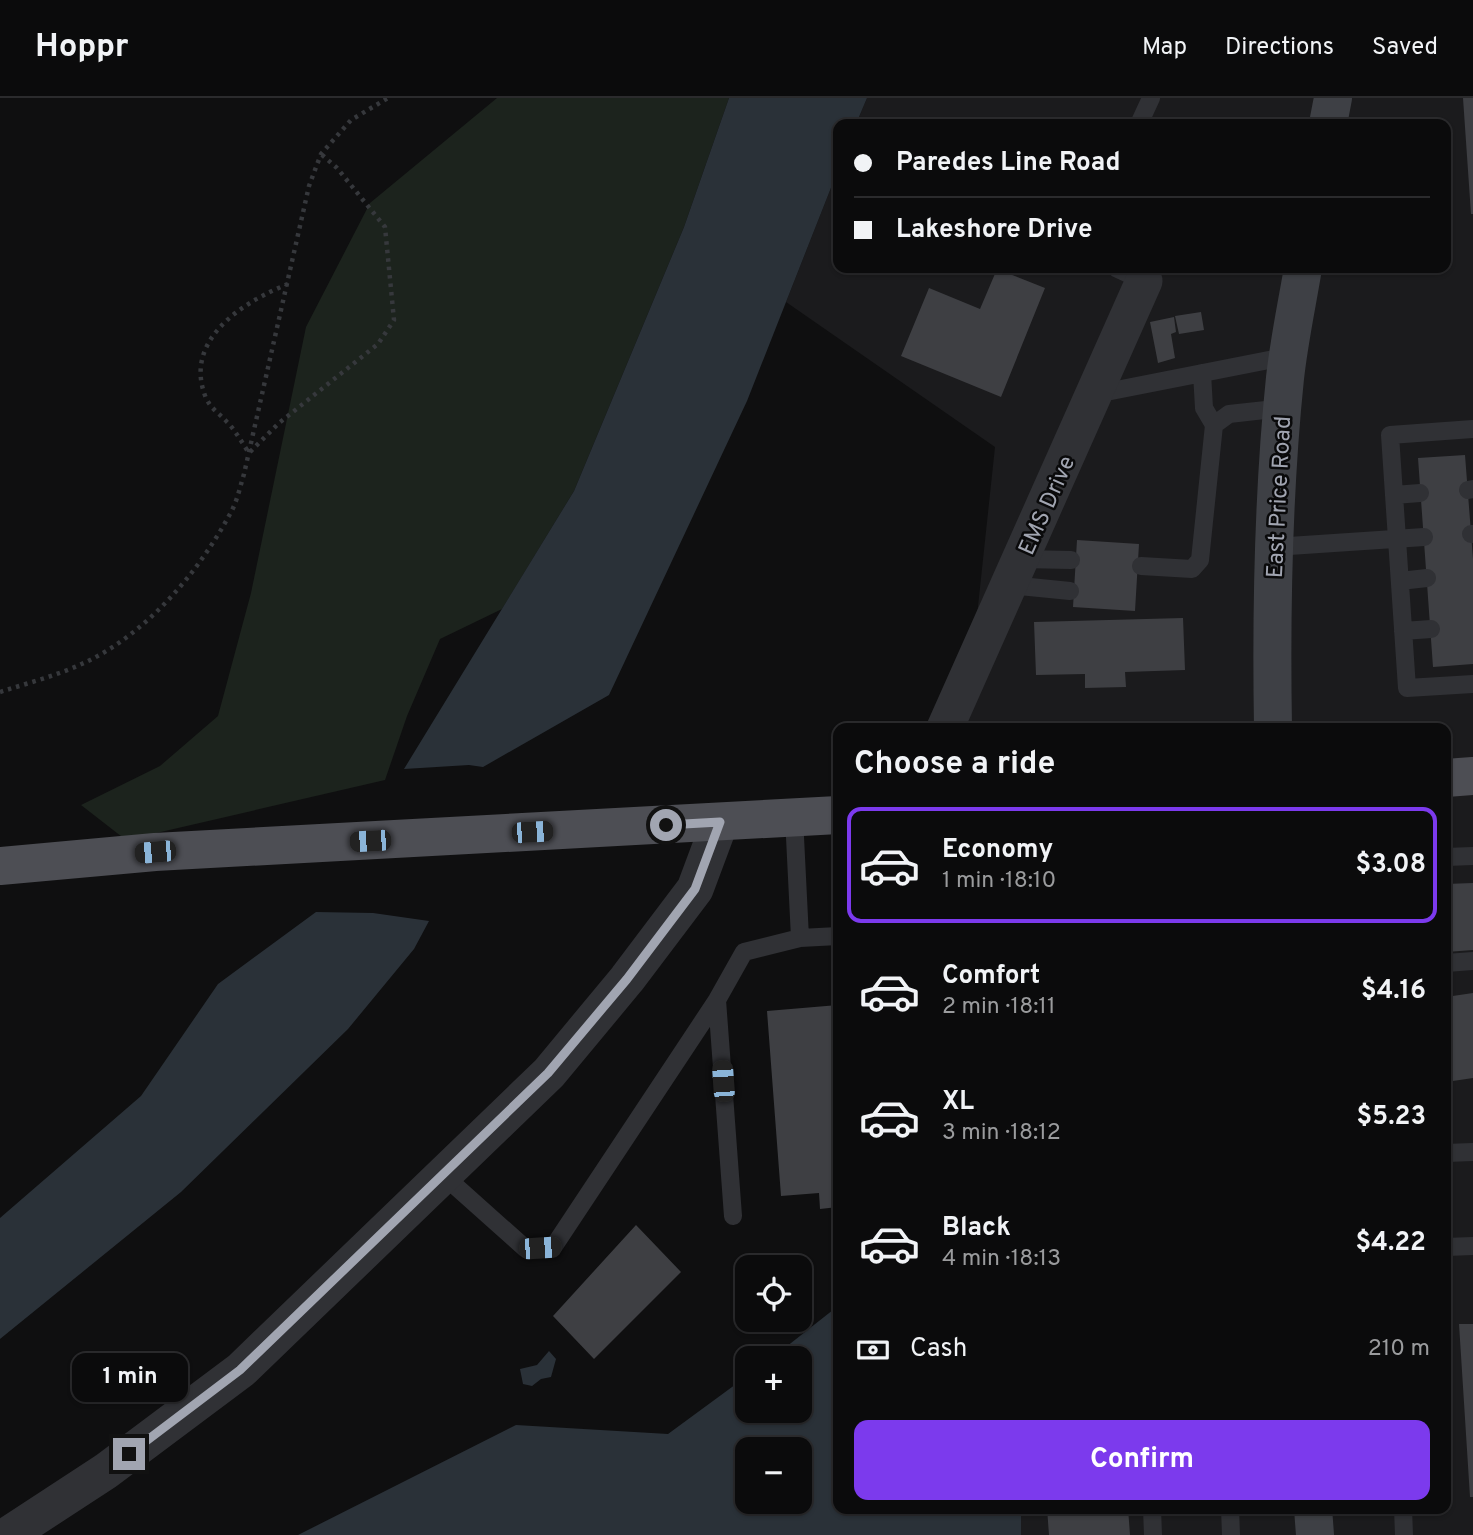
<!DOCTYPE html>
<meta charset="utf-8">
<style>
:root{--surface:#0b0b0c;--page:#19191a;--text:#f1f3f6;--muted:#9a9b9d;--line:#2b2b2d;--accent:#7c3aed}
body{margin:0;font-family:Overpass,sans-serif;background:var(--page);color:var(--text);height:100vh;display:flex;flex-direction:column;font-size:26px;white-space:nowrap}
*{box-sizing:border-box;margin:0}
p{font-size:23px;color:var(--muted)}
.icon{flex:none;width:38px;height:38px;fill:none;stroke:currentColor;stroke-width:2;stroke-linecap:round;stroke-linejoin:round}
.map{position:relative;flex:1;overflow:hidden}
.panel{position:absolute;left:833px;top:625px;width:618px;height:791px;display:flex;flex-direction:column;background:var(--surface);border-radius:14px;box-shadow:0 2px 5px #0004,0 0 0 2px var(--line)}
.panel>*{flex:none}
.hud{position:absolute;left:833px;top:21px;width:618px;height:154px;border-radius:14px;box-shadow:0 2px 5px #0004,0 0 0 2px var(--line);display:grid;align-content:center;height:154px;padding:0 21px;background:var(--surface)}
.fabs{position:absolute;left:735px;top:1157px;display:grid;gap:14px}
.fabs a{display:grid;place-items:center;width:77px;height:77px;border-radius:14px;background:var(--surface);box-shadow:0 2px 5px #0004,0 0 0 2px var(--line);font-size:35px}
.end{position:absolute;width:32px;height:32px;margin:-16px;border:9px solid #a1a5b1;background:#111;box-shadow:0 0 0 4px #111}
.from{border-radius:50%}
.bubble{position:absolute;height:49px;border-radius:14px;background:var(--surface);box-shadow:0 2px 5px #0004,0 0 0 2px var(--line);font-size:23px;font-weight:700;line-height:49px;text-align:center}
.car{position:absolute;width:21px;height:42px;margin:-21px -10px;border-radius:9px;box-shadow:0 0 5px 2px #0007;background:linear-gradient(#222 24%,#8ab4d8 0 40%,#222 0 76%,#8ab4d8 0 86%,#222 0)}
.hud b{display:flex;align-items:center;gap:24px;height:66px;font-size:26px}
.hud b+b{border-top:2px solid var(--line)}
.hud i{width:18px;height:18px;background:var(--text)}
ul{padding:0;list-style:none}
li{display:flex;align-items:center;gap:21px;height:116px;margin:0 14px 10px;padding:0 7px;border:4px solid transparent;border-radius:14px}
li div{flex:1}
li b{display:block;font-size:26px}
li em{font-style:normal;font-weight:700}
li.current{border-color:var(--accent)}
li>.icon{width:63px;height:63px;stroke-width:1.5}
h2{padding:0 21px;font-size:32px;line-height:84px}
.pay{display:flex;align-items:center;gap:18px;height:77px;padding:0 21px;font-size:26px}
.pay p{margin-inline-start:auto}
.action{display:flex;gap:14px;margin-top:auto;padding:14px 21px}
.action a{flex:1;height:80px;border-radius:14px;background:var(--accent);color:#fff;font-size:28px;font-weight:700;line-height:80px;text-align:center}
header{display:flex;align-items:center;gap:42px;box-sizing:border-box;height:98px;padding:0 35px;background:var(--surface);border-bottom:2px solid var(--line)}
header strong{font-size:33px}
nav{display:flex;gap:38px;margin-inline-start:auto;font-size:24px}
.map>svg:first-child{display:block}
</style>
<header>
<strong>Hoppr</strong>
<nav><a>Map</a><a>Directions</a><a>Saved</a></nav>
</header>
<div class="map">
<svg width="1473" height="1437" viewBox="0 0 1473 1437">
<rect width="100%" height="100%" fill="#0f0f10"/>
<!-- built -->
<path fill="#1b1b1d" d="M867 0H1473V1437H1021V1411L1446 1410V630H965L995 349 786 204 838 72V170H1446V26H856Z"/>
<!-- green -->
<path fill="#1c231d" d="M497 0H729L684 129 574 393 502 511 440 541 407 618 385 682 126 742 81 707 160 668 218 618 251 495 306 229 370 105Z"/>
<!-- water -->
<path fill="#2a3138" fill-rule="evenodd" d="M729 0H867L856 26H838V72L747 303 609 597 483 669 469 667 404 671 574 393 684 129Z
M316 814 373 815 429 823 414 851 348 931 181 1094 0 1241V1120L141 998 218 886Z
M838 1208V1410L1021 1411V1437H298L516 1327 668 1336 747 1278V1312H800V1260H772ZM747 1351H800V1404H747Z
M549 1253 556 1261 551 1279 541 1281 532 1288 523 1286 520 1271 537 1267Z"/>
<!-- building -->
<path fill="#3e3f43" d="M1463 0H1473V116H1471Z
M997 171 1045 190 1001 299 901 258 929 190 980 211Z
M1201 214 1204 232 1179 236 1175 218Z
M1174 219 1176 234 1171 236 1175 260 1158 265 1150 224Z
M1465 357 1473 461V566L1433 569 1418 360Z
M1077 442 1139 446 1135 513 1073 509Z
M1183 520 1185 572 1125 574 1126 589 1085 590V576L1036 577 1034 524Z
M1473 785V852L1446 854V786Z
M1473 895V980L1446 984V899Z
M838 907V1109L820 1111 819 1095 781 1098 767 913Z
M636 1127 681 1174 594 1261 553 1218Z
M1459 1226H1473V1399H1470Z
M1047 1410H1128L1130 1437H1049Z"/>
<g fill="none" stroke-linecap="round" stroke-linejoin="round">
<!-- path -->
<path stroke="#36383c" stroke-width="4.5" stroke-dasharray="3.5 5" stroke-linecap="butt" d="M288 186C243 204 182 242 206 300 211 311 219 315 227 324 236 333 242 345 249 355L279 325 378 246 394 222 385 129 337 70 321 56
M0 594C28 585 59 577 86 564 147 535 198 475 230 416 237 404 240 389 244 376L309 88 321 56 351 22 388 0"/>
<!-- service -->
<path stroke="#303135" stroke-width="18" d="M1139 26 1151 0
M1116 170 1144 183
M1202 275 1204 310 1214 327
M1096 296 1289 258
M1473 331 1390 337 1407 590 1473 586
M1468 392 1473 391
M1394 397 1420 395
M1471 436H1473
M1274 449 1424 439
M1022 461 1071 462
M1141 468 1192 471 1200 462 1214 327 1229 316 1283 310
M1400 483 1427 480
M1010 487 1070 493
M1403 533 1431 531
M1446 759 1473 758
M800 840 838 838
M1446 865 1473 863
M1446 1055 1473 1054
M442 1076 526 1151 554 1148 717 902
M733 1118 717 902 744 854 800 840 794 719
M1446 1149 1473 1148
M1152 1410 1153 1437
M1230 1410 1231 1437
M1403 1410 1404 1437"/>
<!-- minor -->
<path stroke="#303135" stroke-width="37" d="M945 630 1144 183
M8 1437 106 1373 241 1272 549 975 627 881 695 791 720 724"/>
<!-- secondary -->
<path stroke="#3e4045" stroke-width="38" d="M1328 26 1333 0
M1273 630C1271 513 1273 396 1285 280 1289 243 1297 206 1303 170
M1313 1410 1315 1437"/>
<!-- primary -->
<path stroke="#4d4e54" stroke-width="38" d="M1446 680 1473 678
M0 768 155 754 838 717"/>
</g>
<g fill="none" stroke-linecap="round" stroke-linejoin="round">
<!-- route -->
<path stroke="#a1a5b1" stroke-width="9" d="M129 1356 240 1272 548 975 627 881 695 791 720 724 666 727"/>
</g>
<g text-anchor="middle" stroke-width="5" stroke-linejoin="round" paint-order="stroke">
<!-- street labels -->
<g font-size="23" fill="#a1a5b1" stroke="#0a0a0b">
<text transform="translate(1278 399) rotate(-87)" y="8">East Price Road</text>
<text transform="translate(1046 407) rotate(-66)" y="8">EMS Drive</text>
</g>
</g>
</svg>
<div class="fabs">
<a><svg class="icon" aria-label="locate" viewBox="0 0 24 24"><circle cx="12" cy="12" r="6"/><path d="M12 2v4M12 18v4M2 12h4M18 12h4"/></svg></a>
<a>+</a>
<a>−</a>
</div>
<i class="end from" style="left:666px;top:727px"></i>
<i class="end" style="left:129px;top:1356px"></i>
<div class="bubble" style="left:72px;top:1255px;width:116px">1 min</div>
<i class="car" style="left:532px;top:734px;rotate:87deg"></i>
<i class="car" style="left:370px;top:743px;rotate:267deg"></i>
<i class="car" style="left:155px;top:754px;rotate:265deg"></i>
<i class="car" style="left:723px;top:983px;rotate:356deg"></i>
<i class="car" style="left:540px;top:1150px;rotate:86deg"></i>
<div class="hud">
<b><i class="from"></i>Paredes Line Road</b>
<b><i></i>Lakeshore Drive</b>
</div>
<section class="panel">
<h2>Choose a ride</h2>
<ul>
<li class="current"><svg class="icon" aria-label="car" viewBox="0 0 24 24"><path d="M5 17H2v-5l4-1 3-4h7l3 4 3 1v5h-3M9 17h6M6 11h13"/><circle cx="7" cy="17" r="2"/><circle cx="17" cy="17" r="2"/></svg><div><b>Economy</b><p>1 min · 18:10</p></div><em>$3.08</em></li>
<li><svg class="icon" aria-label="car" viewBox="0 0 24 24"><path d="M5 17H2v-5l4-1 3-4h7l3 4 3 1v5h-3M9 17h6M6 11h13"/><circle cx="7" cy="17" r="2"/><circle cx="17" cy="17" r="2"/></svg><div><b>Comfort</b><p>2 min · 18:11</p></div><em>$4.16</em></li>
<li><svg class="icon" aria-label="car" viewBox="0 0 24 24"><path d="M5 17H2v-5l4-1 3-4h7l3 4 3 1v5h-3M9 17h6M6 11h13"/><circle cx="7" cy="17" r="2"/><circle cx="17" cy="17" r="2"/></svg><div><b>XL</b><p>3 min · 18:12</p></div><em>$5.23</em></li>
<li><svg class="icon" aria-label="car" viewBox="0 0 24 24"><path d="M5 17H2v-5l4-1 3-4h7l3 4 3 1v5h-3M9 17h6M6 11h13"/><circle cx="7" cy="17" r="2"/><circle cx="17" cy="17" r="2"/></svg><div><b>Black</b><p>4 min · 18:13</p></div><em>$4.22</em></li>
</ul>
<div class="pay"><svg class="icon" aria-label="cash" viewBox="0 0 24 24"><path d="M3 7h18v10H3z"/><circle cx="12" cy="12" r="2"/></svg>Cash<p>210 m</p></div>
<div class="action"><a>Confirm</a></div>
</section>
</div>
